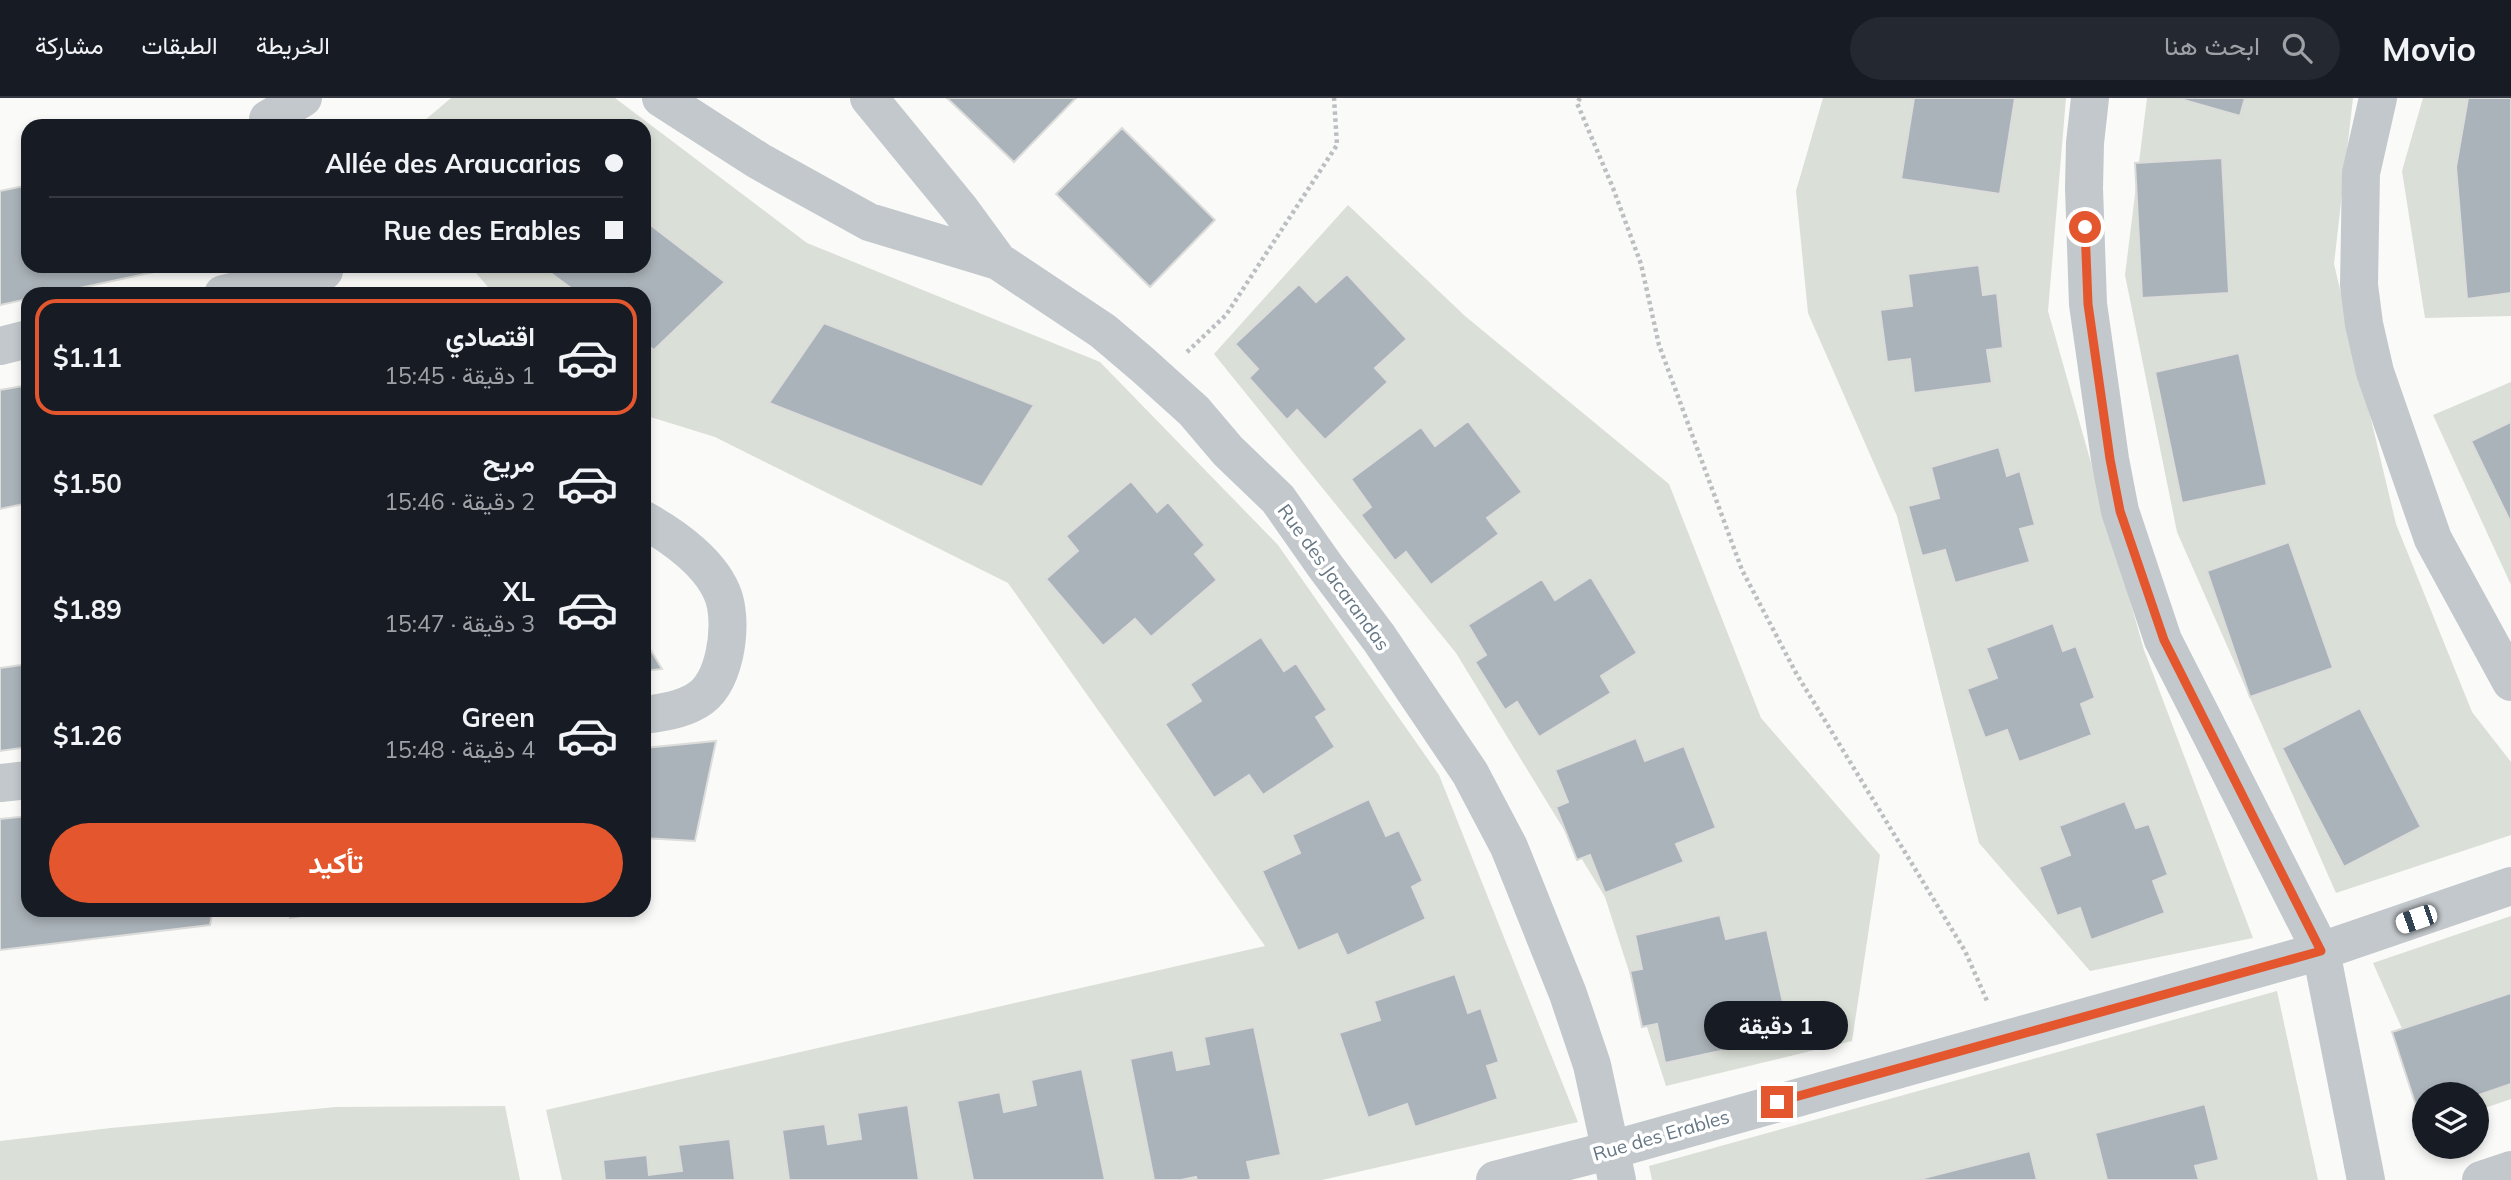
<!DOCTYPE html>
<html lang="ar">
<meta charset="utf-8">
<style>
:root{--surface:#171b24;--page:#242831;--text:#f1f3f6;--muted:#9ea1a6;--line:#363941;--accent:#e4572e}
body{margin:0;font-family:Mulish,Vazirmatn,sans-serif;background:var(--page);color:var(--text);direction:rtl;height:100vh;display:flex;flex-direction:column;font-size:26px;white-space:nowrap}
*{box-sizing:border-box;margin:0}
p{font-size:23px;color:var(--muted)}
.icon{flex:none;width:38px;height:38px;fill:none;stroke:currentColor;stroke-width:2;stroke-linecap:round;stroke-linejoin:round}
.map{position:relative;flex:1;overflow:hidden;direction:ltr}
.sheet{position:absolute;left:21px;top:189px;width:630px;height:630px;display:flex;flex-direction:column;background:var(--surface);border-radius:21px;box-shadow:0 4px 10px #0003;direction:rtl}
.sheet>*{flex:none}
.guide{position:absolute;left:21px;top:21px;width:630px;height:154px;border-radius:21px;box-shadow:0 4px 10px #0003;direction:rtl;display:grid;align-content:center;height:154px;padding:0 28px;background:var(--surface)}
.tools{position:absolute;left:2412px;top:984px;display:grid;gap:14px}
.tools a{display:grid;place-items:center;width:77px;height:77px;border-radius:50%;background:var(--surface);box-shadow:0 4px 10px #0003;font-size:35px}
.end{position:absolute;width:32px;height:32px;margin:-16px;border:9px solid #e4572e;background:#fff;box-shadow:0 0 0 4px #fff}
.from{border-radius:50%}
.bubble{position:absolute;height:49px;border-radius:24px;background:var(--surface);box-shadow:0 4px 10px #0003;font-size:23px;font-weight:700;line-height:49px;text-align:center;direction:rtl}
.car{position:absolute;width:21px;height:42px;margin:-21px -10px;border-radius:9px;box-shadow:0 0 5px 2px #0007;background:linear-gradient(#fff 24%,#345 0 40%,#fff 0 76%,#345 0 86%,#fff 0)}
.guide b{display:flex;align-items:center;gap:24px;height:66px;font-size:26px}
.guide b+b{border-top:2px solid var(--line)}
.guide i{width:18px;height:18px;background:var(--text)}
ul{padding:12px 0 0;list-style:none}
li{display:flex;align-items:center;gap:21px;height:116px;margin:0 14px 10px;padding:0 14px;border:4px solid transparent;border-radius:21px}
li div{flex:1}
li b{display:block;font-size:26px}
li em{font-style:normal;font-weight:700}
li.active{border-color:var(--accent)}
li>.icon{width:63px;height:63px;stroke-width:1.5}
.cta{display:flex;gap:14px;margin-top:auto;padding:14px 28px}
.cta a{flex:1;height:80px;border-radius:42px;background:var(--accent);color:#fff;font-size:28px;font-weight:700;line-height:80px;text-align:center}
header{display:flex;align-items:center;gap:42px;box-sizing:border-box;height:98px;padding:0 35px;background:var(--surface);border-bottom:2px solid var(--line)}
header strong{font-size:33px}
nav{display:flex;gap:38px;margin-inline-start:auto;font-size:24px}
.search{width:490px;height:63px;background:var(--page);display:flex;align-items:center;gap:18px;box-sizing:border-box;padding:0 24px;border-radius:38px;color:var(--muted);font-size:26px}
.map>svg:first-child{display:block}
</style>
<header>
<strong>Movio</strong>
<div class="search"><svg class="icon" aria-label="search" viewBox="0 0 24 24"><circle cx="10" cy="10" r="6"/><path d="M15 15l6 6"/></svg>ابحث هنا</div>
<nav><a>الخريطة</a><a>الطبقات</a><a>مشاركة</a></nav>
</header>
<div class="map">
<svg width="2511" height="1082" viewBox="0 0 2511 1082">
<rect width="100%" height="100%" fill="#fafaf8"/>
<!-- green -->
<path fill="#dadfd7" d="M451 0H615L807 145 1100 264 1278 447 1439 677 1578 1024 1322 1082H562L546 1012 1265 848 1008 485 715 339 644 317V196H494L470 168H644V28H418Z
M1823 0H2066L2048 213 2144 552 2253 840 2090 873 1979 745 1897 418 1808 215 1796 93Z
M2147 0H2353L2334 166 2396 426 2472 614 2511 664V737L2336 795 2177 434 2125 177Z
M2423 0H2511V218L2425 220 2402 73Z
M1348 107 1465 218 1669 386 1761 620 1880 757 1852 943 1666 988 1605 799 1456 555 1214 256Z
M2511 284V487L2433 317Z
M2511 818V1001L2476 1013V996H2431L2373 865Z
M2277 893 2318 1082H1652L1649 1068Z
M505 1008 520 1082H0V1043L111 1030 336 1009Z"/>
<!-- building -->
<path fill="#aab3b9" stroke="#dcdcda" stroke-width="2" d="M947 0H1076L1014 64Z
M1914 0H2015L2000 96 1901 81Z
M2177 0H2245L2240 18Z
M2468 0H2511V195L2467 201 2456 69Z
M1122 30 1215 122 1150 189 1056 96Z
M2222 60 2229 195 2142 200 2135 65Z
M28 87V168H182L52 196H28V201L0 207V93Z
M644 122 725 184 654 252 644 245V196H579L541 168H644Z
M1979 167 1983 197 1997 195 2003 250 1987 252 1992 285 1914 295 1910 261 1887 264 1880 212 1912 208 1908 176Z
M1347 176 1407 241 1375 270 1388 284 1325 342 1297 312 1287 322 1249 280 1258 271 1235 246 1299 186 1316 204Z
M824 225 1034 307 982 389 769 305Z
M2239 255 2267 387 2182 405 2155 274Z
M28 287V405L0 411V292Z
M1468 323 1522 394 1487 420 1499 436 1431 487 1406 454 1395 463 1361 417 1371 409 1351 381 1421 329 1435 348Z
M2511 324V425L2471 343Z
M1999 349 2007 378 2020 373 2035 427 2020 431 2030 464 1955 485 1945 452 1922 458 1908 408 1939 400 1931 369Z
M1131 383 1157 414 1168 404 1205 447 1195 456 1217 482 1151 539 1135 521 1103 548 1046 481 1078 453 1066 438Z
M2289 444 2333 570 2250 599 2207 473Z
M1591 479 1637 555 1601 578 1611 595 1539 639 1517 604 1505 612 1475 564 1486 557 1468 527 1542 481 1555 502Z
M2053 525 2063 553 2076 548 2095 600 2081 606 2092 637 2019 664 2007 632 1985 640 1967 591 1997 580 1986 550Z
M1261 539 1284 573 1296 565 1327 612 1316 619 1335 649 1263 697 1249 677 1214 700 1165 626 1201 603 1190 586Z
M644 541 662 571 644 573Z
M28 566V649L0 653V570Z
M2360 610 2421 729 2344 769 2282 650Z
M1636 640 1645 663 1684 648 1716 730 1676 746 1684 764 1605 795 1590 757 1577 762 1556 709 1568 704 1555 672Z
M716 643 695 743 644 740V650Z
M1369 701 1386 738 1399 732 1423 783 1412 789 1426 821 1347 858 1337 836 1298 853 1262 773 1300 755 1292 737Z
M2125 703 2136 730 2149 726 2168 777 2153 783 2165 815 2091 842 2080 810 2057 818 2039 769 2070 757 2059 728Z
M28 718V812H213L210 827 0 852V721Z
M287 812H338L290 820Z
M1720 817 1726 841 1767 832 1786 918 1744 928 1748 947 1665 965 1657 926 1642 929 1630 873 1642 871 1635 837Z
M1455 876 1468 915 1481 910 1499 964 1487 968 1498 1001 1415 1029 1407 1006 1368 1020 1339 935 1380 922 1374 903Z
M2511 895V986L2476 998V996H2424V1015L2419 1017 2392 934Z
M1254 929 1281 1057 1247 1064 1251 1081 1248 1082H1197L1196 1079 1181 1082H1154L1130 961 1173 952 1177 972 1209 966 1204 939Z
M1082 971 1105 1082H973L957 1003 1000 994 1004 1014 1036 1007 1031 982Z
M2205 1006 2219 1062 2195 1068 2199 1082H2107L2095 1035Z
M908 1007 919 1082H789L782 1032 825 1026 828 1046 861 1041 857 1015Z
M730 1041 735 1082H605L603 1062 647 1057 649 1077 682 1073 678 1047Z
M2030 1053 2037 1082H1921L1920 1081Z"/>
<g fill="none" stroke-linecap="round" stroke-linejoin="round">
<!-- path -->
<path stroke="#bbbfc2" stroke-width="4.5" stroke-dasharray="3.5 3.5" stroke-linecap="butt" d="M1580 0 1577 5 1613 90 1641 166 1659 247 1742 472 1796 575 1965 853 1988 905
M1187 254 1226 217 1337 47 1334 0"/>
<!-- street -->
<path stroke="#c3c8cc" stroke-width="38" d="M661 0 759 63 869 124 998 163
M869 0 960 111 998 163 1103 233 1143 267 1194 313 1228 353 1278 401 1325 468 1379 540 1470 675 1509 749 1568 896 1592 967 1617 1082
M2090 0 2085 45 2084 90 2088 206 2110 361 2120 413 2163 542 2321 853 2366 1082
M2378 0 2361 75 2359 187 2364 226 2375 274 2433 441 2511 584
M268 21 303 0
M223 196 324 173
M0 248 28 241
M644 422C673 438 713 466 724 500 733 530 725 587 696 603 681 612 661 615 644 617
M0 685 28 682
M1495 1082 1611 1052 2321 853 2511 788
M2481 1082 2511 1072"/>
</g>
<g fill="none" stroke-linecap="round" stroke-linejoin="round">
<!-- route -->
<path stroke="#e4572e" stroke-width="9" d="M1777 1004 2321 853 2164 542 2120 413 2110 361 2088 206 2085 129"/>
</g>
<g text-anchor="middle" stroke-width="7" stroke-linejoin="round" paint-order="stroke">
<!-- street labels -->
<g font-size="19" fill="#657683" stroke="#fff">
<text transform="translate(1334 479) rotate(54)" y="7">Rue des Jacarandas</text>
<text transform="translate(1661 1037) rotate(-16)" y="7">Rue des Erables</text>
</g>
</g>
</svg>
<div class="tools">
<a><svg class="icon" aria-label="layers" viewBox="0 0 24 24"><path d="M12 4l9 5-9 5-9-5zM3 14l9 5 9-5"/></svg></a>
</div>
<i class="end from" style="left:2085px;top:129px"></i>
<i class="end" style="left:1777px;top:1004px"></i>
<div class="bubble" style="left:1704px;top:903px;width:144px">1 دقيقة</div>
<i class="car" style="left:2416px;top:821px;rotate:251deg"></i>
<div class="guide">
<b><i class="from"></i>Allée des Araucarias</b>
<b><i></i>Rue des Erables</b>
</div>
<section class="sheet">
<ul>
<li class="active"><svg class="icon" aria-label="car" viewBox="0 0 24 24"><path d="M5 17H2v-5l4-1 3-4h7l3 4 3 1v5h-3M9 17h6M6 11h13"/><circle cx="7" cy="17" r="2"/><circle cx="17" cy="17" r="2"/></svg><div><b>اقتصادي</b><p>1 دقيقة · 15:45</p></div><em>$1.11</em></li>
<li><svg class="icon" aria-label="car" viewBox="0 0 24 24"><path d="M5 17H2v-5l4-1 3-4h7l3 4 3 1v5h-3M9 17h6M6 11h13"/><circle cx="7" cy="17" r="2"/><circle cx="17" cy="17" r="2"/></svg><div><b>مريح</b><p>2 دقيقة · 15:46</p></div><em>$1.50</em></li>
<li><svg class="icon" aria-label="car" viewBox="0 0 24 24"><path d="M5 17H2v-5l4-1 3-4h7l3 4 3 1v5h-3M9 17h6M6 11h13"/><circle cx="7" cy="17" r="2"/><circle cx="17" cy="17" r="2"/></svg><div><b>XL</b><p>3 دقيقة · 15:47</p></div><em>$1.89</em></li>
<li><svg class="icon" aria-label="car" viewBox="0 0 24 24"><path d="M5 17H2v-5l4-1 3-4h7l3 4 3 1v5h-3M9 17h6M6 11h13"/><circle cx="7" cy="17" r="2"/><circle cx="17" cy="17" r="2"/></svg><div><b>Green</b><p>4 دقيقة · 15:48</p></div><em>$1.26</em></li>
</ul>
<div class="cta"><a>تأكيد</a></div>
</section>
</div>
